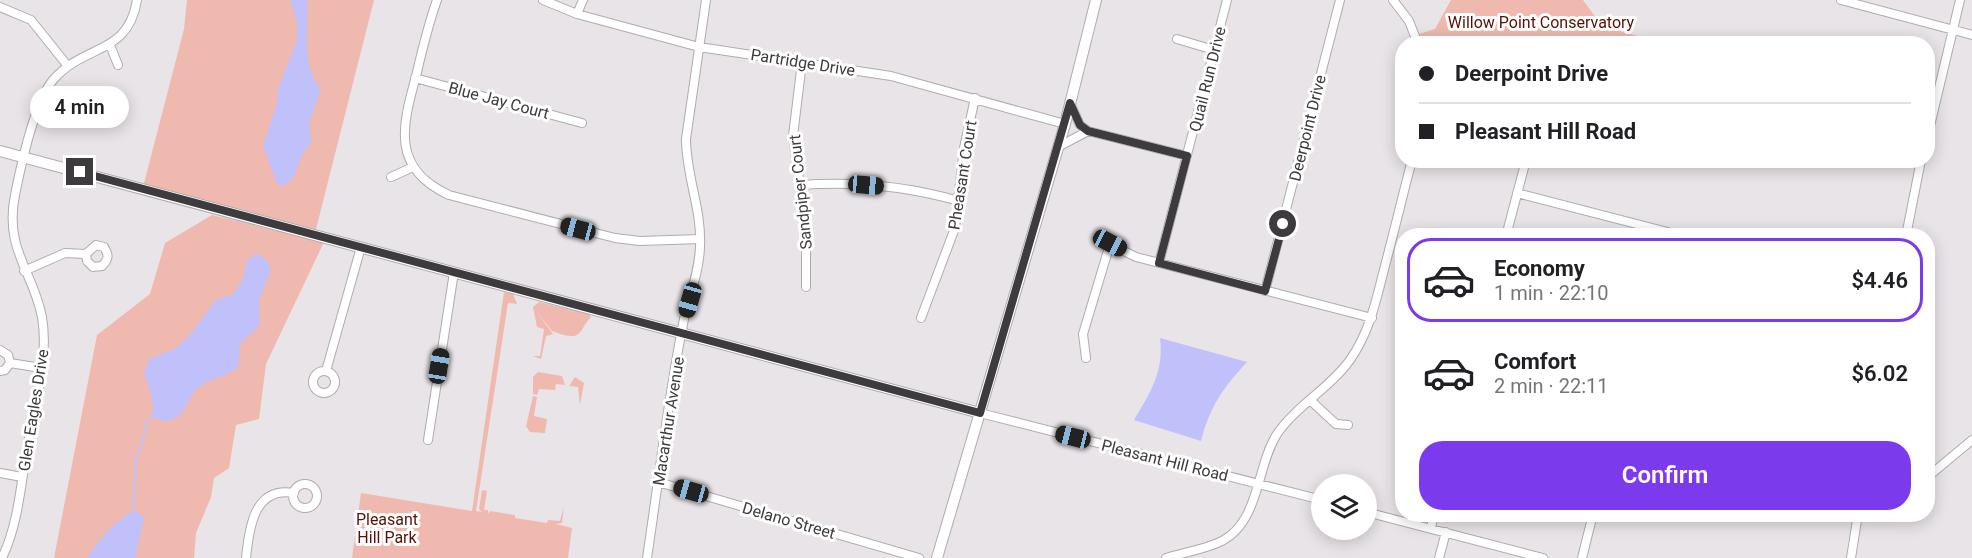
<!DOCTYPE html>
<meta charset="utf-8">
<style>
:root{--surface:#fff;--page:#f6f6f6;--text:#202124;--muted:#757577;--line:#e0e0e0;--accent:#7c3aed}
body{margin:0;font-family:Roboto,sans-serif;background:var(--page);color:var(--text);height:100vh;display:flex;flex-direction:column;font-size:22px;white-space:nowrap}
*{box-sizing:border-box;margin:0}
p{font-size:20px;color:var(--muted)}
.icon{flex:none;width:33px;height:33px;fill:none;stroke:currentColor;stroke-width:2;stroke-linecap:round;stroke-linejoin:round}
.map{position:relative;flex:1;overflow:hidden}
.panel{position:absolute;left:1395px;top:228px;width:540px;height:294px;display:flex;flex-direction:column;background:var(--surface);border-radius:24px;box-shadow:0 3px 15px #0003}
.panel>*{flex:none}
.hud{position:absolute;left:1395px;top:36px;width:540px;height:132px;border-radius:24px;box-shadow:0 3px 15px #0003;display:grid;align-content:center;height:132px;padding:0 24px;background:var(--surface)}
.buttons{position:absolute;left:1311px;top:474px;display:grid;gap:12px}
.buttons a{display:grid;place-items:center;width:66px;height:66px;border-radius:50%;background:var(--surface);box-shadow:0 3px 15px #0003;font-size:30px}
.end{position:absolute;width:27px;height:27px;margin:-14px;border:8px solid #3d3b3d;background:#fff;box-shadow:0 0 0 3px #fff}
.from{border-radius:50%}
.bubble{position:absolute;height:42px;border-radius:21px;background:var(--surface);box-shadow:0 3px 15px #0003;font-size:20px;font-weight:600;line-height:42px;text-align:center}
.car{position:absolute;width:18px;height:36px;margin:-18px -9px;border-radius:8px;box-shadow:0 0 4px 2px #0007;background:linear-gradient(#222 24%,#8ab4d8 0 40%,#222 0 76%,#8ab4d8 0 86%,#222 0)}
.hud b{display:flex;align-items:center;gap:21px;height:57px;font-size:22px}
.hud b+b{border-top:2px solid var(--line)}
.hud i{width:15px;height:15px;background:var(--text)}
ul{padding:10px 0 0;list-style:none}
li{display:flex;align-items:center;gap:18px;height:84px;margin:0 12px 9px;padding:0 12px;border:3px solid transparent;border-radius:24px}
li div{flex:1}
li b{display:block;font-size:22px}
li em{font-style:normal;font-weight:600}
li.current{border-color:var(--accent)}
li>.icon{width:54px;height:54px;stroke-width:1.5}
.button{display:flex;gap:12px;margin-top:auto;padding:12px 24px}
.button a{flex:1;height:69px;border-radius:24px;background:var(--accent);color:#fff;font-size:24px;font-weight:600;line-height:69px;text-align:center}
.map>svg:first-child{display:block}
</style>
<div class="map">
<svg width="1972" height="558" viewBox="0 0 1972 558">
<rect width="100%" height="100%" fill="#e9e4e7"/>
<!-- green -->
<path fill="#efb9af" d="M187 0H374L315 233 143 187 184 29Z
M1451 0H1583L1602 26 1663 43 1421 44 1419 34 1435 29Z
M212 215 324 242 266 364 259 419 236 425 229 468 214 478 211 497 196 533 194 558H54L97 335 150 294 165 243Z
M504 292 513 294 517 304 508 303 476 511 482 512 479 509 482 490 487 491 484 510H488V514L490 511 515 515V518L547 523 548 520 560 521 564 506 562 523 556 524 572 528 568 558H352L361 493 472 511Z
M539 302 589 314 591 317C577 332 584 343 552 331L535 310 553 334 546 336 541 359 533 356H540L544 329 537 327 533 307Z
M538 372 562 376 565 385 556 384 555 390 539 389 537 395 533 394V377Z
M575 377 584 383 580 405 578 387 569 386Z
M533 396 537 397 534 416 547 419 545 433 530 432 526 426Z"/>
<!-- water -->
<path fill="#c0c1fa" d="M290 0H307C309 36 300 61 321 90L309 122 311 143 304 151 293 178 284 186 277 184 263 146 277 103 278 88 297 41V23Z
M256 254 266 259 271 270 259 300 260 325 240 344 238 368C226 376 212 378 199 387 184 398 186 430 154 418L151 393 144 372 149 359 174 349 189 336 215 301 234 293 243 279 247 260Z
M1160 338 1247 362C1223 388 1210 406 1201 441L1134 420C1151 391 1164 372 1160 338Z
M136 511 144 518 135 558H87C95 545 121 512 136 511Z"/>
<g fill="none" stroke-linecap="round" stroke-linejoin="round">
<!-- stream -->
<path stroke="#c0c1fa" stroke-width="2" d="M133 513 136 455C146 443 142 426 153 413"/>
<!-- minor casing -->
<g stroke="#b0abaf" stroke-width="10">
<path id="minor" d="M437 0C428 25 422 51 416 76 402 127 391 168 449 195L615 238 640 241 700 239
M543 0 577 14 699 47 891 76 1065 124
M1393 0 1409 21 1418 44
M1841 0 1972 35
M0 7 31 20 67 65
M577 14 583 0
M1177 39 1214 50
M110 45 118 65
M802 62 793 136 806 230V287
M415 78 582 123
M1070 103 1080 125 1088 131 1187 156
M1928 134 1960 0
M1058 147 1088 131
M391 177 413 167
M800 185C854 181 907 186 959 201
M1517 193 1683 236
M1506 236 1526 160
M1906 236 1921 160
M1159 263 1227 0
M24 271 65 253 86 254 87 261 93 267 102 266C109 259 109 255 104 247L96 245 86 254
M1265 291 1340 0
M921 318 955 228 964 148 975 98
M0 350 8 355 10 363
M1086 358 1083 334 1110 244 1136 257 1372 318
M10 363 41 368
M0 371 5 370 10 363
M326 371 361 247
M313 382a11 11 0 1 1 22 0a11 11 0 1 1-22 0Z
M1310 400 1336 424 1348 425
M980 413 1322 500
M428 440 454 272
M0 473 22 477
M1930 475 1972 440
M658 482 919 558
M293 496a12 12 0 1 1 24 0a12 12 0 1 1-24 0Z
M1366 512 1543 558
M1431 528 1434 514
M2 558C19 523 21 481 28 443 35 403 49 358 42 317 33 271 4 249 15 195 21 165 34 103 53 80 85 43 128 56 137 0
M246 558C249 528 254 486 294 493
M647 558C659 479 668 397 684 319 690 294 699 272 700 247 702 209 686 176 686 139L706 0
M1166 558C1184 552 1204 550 1222 541 1260 521 1256 467 1277 434 1297 405 1330 388 1350 360 1371 330 1377 296 1386 262 1395 228 1403 194 1412 160
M1439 558 1446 532
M1582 558 1593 514
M1851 558 1858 514"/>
</g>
<!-- tertiary casing -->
<g stroke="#b0abaf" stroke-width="12">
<path id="tertiary" d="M0 151 980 413"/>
</g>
<!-- secondary casing -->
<g stroke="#b0abaf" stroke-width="12">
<path id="secondary" d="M937 558 1065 124 1096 0"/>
</g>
<!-- minor -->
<use href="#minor" stroke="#fff" stroke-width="8"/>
<!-- tertiary -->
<use href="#tertiary" stroke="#fff" stroke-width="10"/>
<!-- secondary -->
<use href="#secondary" stroke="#fff" stroke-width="10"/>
</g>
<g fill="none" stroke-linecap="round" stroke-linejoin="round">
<!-- route -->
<path stroke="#3d3b3d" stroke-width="8" d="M80 172 980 413 1070 103 1080 125 1088 131 1187 156 1159 263 1265 291 1283 224"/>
</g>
<g text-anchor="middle" stroke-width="6" stroke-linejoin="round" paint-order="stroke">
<!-- park labels -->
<g font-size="16" fill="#571108" stroke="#fff">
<text x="1541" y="28">Willow Point Conservatory</text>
<text x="387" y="525">Pleasant<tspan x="387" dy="18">Hill Park</tspan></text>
</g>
<!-- street labels -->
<g font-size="16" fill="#3d3b3d" stroke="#fff">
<text transform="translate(803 62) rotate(9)" y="6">Partridge Drive</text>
<text transform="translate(1207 79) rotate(-76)" y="6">Quail Run Drive</text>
<text transform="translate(499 100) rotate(15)" y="6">Blue Jay Court</text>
<text transform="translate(1307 128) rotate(-76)" y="6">Deerpoint Drive</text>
<text transform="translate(962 175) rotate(-81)" y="6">Pheasant Court</text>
<text transform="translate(800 192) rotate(-96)" y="6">Sandpiper Court</text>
<text transform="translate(33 410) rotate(-81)" y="6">Glen Eagles Drive</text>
<text transform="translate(668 421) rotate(-81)" y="6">Macarthur Avenue</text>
<text transform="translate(1165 460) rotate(14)" y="6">Pleasant Hill Road</text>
<text transform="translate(789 520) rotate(16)" y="6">Delano Street</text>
</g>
</g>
</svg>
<div class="buttons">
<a><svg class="icon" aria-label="layers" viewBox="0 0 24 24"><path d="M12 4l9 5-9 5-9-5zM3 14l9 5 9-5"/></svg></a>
</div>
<i class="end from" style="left:1283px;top:224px"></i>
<i class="end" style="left:80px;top:172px"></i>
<div class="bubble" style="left:30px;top:86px;width:99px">4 min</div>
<i class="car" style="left:866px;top:185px;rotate:95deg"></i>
<i class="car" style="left:578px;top:229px;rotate:285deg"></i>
<i class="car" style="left:1110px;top:243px;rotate:118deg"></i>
<i class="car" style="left:690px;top:300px;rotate:196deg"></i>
<i class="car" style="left:439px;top:366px;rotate:9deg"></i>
<i class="car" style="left:1073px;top:437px;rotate:284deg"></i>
<i class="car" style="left:691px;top:491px;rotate:286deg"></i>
<div class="hud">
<b><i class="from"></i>Deerpoint Drive</b>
<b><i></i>Pleasant Hill Road</b>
</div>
<section class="panel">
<ul>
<li class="current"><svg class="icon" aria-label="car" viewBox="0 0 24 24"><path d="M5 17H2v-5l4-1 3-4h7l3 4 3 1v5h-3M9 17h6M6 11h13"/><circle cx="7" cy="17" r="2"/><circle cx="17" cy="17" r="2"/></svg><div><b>Economy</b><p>1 min · 22:10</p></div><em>$4.46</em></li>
<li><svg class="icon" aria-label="car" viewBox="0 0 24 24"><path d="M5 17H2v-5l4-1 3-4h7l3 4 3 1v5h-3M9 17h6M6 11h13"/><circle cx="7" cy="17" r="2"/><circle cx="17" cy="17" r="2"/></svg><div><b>Comfort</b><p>2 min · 22:11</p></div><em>$6.02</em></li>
</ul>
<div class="button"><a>Confirm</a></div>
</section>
</div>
